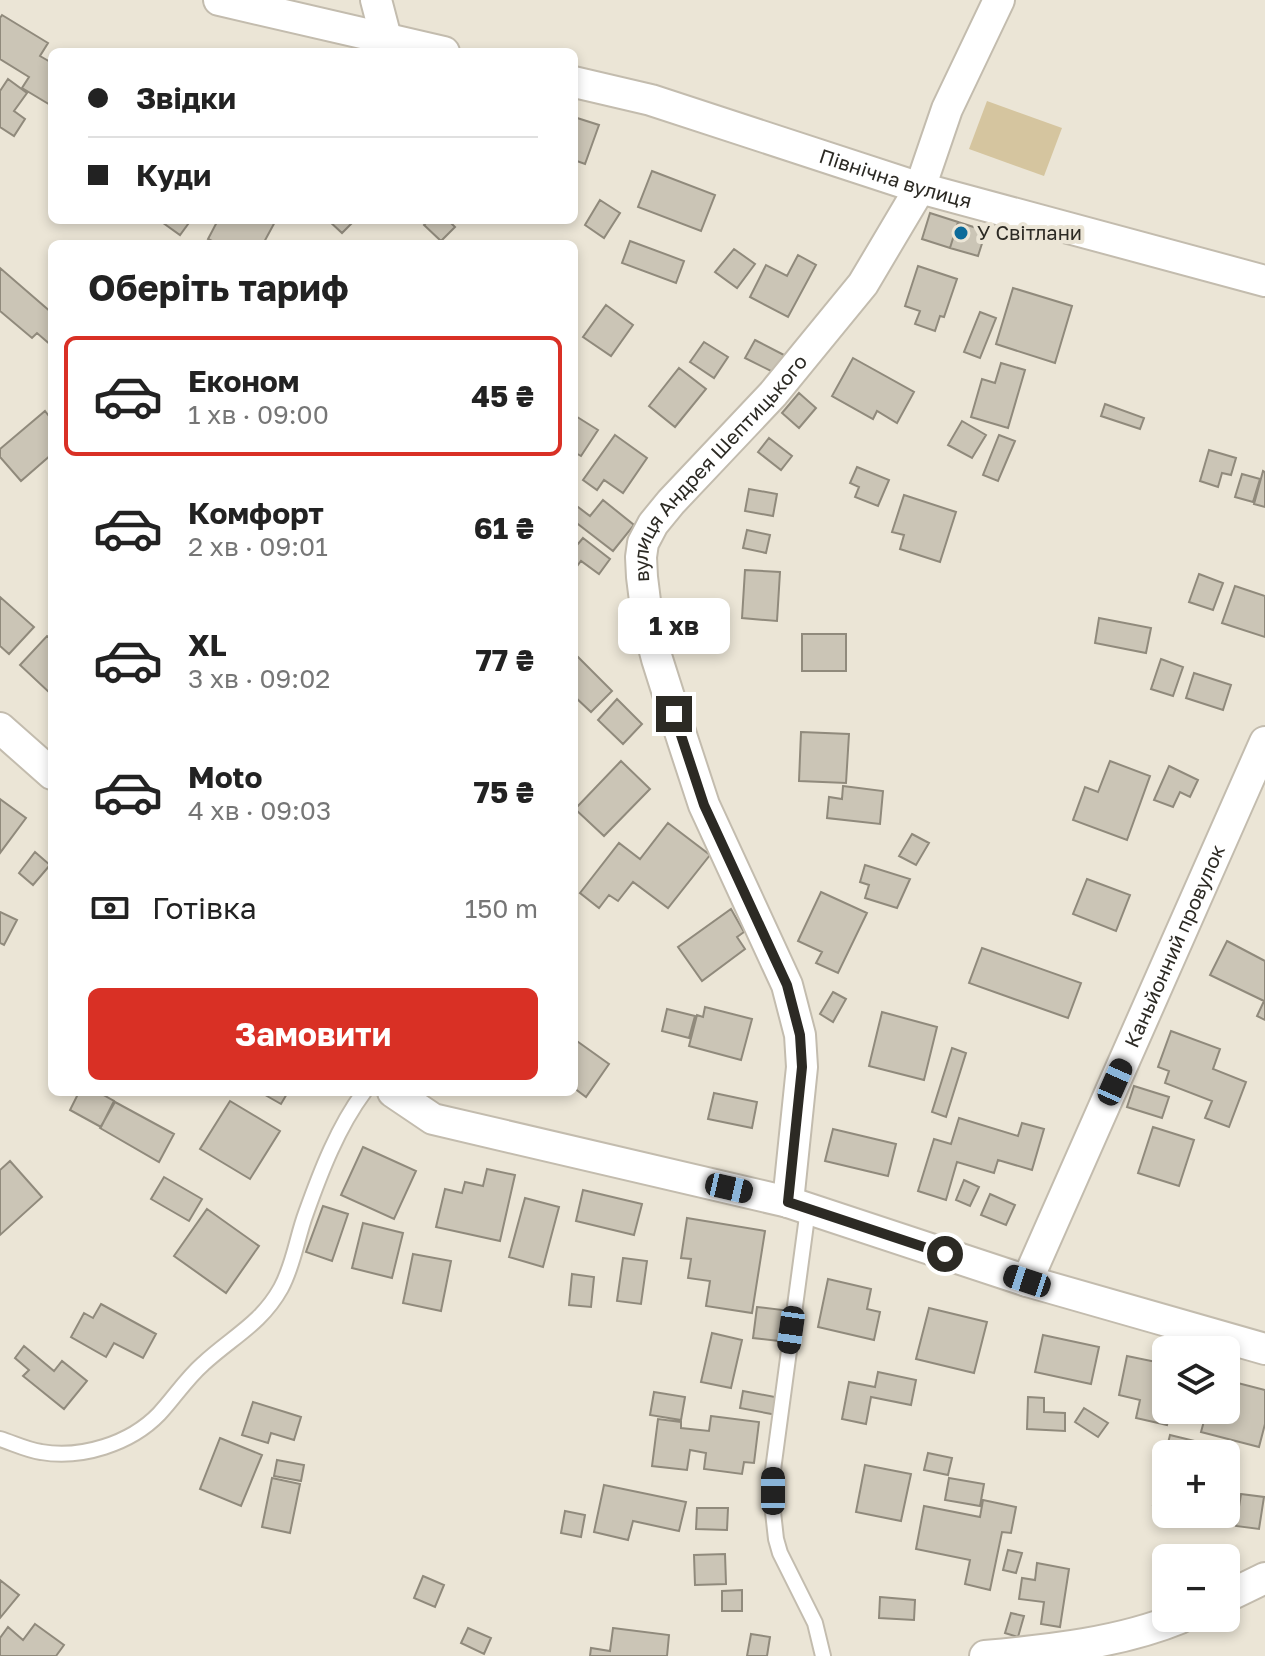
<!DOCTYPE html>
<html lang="uk">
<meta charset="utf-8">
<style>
:root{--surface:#fff;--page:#f6f6f6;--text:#222;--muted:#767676;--line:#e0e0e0;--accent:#d93025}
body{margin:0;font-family:"Golos Text",sans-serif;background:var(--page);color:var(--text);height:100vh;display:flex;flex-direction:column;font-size:30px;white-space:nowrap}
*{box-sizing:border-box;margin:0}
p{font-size:26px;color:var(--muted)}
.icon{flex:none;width:44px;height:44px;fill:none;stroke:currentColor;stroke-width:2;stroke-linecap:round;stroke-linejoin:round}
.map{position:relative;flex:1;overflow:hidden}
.side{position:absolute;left:48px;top:240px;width:530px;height:856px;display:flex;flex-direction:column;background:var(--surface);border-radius:12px;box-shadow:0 4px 12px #0003}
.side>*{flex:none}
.banner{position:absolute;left:48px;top:48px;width:530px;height:176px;border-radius:12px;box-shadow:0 4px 12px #0003;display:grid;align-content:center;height:176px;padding:0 40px;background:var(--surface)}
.controls{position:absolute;left:1152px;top:1336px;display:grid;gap:16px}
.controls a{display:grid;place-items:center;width:88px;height:88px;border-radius:12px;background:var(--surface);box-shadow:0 4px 12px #0003;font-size:40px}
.end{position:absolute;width:36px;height:36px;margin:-18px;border:10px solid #2c2a24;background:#fff;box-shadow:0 0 0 4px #fff}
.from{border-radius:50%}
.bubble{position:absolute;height:56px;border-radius:12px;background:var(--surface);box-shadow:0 4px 12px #0003;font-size:26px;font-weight:700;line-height:56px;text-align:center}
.car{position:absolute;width:24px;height:48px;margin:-24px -12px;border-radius:10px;box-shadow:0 0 6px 2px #0007;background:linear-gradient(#222 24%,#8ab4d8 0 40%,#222 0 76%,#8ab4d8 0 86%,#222 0)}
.banner b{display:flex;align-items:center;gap:28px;height:76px;font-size:30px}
.banner b+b{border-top:2px solid var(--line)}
.banner i{width:20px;height:20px;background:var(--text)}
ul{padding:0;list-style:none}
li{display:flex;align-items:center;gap:24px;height:120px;margin:0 16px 12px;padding:0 24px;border:4px solid transparent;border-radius:12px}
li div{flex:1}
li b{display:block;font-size:30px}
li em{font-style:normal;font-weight:700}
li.selected{border-color:var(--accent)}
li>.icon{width:72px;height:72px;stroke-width:1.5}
h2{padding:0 40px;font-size:36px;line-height:96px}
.pay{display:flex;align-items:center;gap:20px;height:88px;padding:0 40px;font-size:30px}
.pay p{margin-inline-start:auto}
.action{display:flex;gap:16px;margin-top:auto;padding:16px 40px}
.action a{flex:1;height:92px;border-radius:12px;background:var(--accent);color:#fff;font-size:32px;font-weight:700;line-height:92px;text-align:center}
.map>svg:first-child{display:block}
</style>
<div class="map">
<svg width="1265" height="1656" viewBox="0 0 1265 1656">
<rect width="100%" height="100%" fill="#ebe5d6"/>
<!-- green -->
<path fill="#d5c59f" d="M987 101 1062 128 1044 176 969 149Z"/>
<!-- building -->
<path fill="#cbc5b6" stroke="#908a7c" stroke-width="2" d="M2 15 48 43 40 56 52 63V106L22 88 29 77 0 59V18Z
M8 79 27 93 14 111 25 119 14 136 0 127V91Z
M574 117 599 125 585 164 574 160Z
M652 171 715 195 701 231 638 207Z
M600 200 620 213 604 238 585 225Z
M930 213 958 222 950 248 922 239Z
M159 220H191L180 235Z
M218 220H276L263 244H218L208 239Z
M328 220H355L342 233Z
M429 220H448L455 227 441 241 424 225Z
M958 222 986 231 978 256 950 248Z
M630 241 684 261 676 283 622 263Z
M734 249 755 264 737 288 715 272Z
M798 255 816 265 788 317 750 297 766 265 787 276Z
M918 266 957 279 944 317 940 316 935 331 915 324 920 311 905 306Z
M0 268 52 313V346L37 333 32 338 0 311Z
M1013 288 1072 306 1055 363 996 344Z
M606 305 633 325 611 356 583 337Z
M980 312 996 318 980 358 964 352Z
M755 340 784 355 775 373 745 358Z
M704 342 728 357 714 378 690 362Z
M853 358 914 392 897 423 877 411 873 419 832 396Z
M1001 363 1025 370 1008 428 971 417 982 379 995 383Z
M679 368 706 389 675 427 649 406Z
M799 393 816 408 799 428 782 413Z
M1105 404 1144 418 1140 429 1101 416Z
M45 411 52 420V454L21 481 0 457V449Z
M574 415 598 430 581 456 574 452Z
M962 421 986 435 972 458 948 445Z
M615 435 647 458 623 493 604 480 597 490 583 480Z
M999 435 1015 441 998 481 983 475Z
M769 438 792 456 781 470 758 452Z
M1209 450 1236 458 1231 475 1222 473 1218 487 1200 481Z
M857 467 889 480 878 506 855 497 859 487 850 483Z
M1263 471 1265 472V507L1254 504Z
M1242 474 1260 479 1253 502 1235 497Z
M749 489 777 494 773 516 745 511Z
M904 495 956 512 940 562 900 549 904 535 892 532Z
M603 500 634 525 613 551 574 521V504L590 516Z
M747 530 770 535 766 553 743 548Z
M583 538 610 559 599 574 581 561 574 570V541L578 544Z
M745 570 780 572 777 621 742 618Z
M1199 574 1223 583 1213 610 1189 602Z
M1235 586 1265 596V637L1222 623Z
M0 597 34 627 9 654 0 646Z
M1099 618 1151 628 1146 653 1095 643Z
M802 634H846V671H802Z
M47 636 52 640V695L20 665Z
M574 653 612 691 591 712 574 696Z
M1161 659 1183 667 1173 696 1151 689Z
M1194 673 1231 685 1223 710 1186 698Z
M617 699 642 724 623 744 598 720Z
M801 732 849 734 846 783 799 781Z
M621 761 650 789 604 836 575 809Z
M1110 761 1150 776 1127 840 1073 820 1085 787 1098 792Z
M1169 766 1198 780 1190 797 1180 792 1173 807 1154 800Z
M843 786 883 791 880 824 827 818 829 797 842 799Z
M0 799 26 818 0 853Z
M668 823 710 855 668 908 633 882 618 901 609 895 599 908 580 893 619 843 640 859Z
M912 834 929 843 916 865 899 856Z
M35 852 50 865 33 885 19 873Z
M865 865 910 879 897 908 865 898 869 885 860 882Z
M1087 879 1130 895 1116 931 1073 914Z
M821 892 867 913 838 973 816 963 822 952 798 941Z
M731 909 744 932 737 937 745 949 702 981 678 947Z
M0 912 17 920 4 945 0 943Z
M1227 941 1265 961V1020L1257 1016 1264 1001 1210 975Z
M982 948 1081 983 1068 1018 969 983Z
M833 992 846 999 833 1022 820 1014Z
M705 1007 752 1019 741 1060 689 1046 697 1015 703 1017Z
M667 1009 695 1016 689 1038 662 1031Z
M882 1012 937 1027 924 1080 869 1066Z
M1171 1031 1220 1049 1213 1069 1246 1082 1229 1127 1205 1118 1212 1101 1165 1083 1169 1071 1158 1067Z
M574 1039 609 1064 586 1097 574 1088Z
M952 1048 966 1053 946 1117 932 1112Z
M1134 1086 1169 1097 1162 1118 1127 1107Z
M79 1092H98L114 1101 101 1127 70 1110Z
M260 1092H288L281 1104Z
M714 1093 757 1102 752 1128 708 1119Z
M230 1101 280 1131 250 1179 200 1149Z
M115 1102 174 1134 159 1162 100 1128Z
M959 1118 1018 1136 1022 1123 1044 1129 1032 1170 998 1160 994 1173 957 1162 946 1200 918 1191 934 1139 951 1144Z
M1153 1127 1194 1140 1179 1186 1138 1173Z
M833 1129 896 1144 888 1176 825 1161Z
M363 1147 416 1171 394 1219 341 1195Z
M10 1161 42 1197 0 1235V1170Z
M487 1169 515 1175 500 1241 436 1227 445 1189 462 1193 465 1182 483 1186Z
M164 1177 202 1199 189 1221 151 1199Z
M964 1180 979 1187 970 1206 956 1200Z
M583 1190 642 1204 634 1235 576 1221Z
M990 1194 1015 1205 1006 1225 981 1215Z
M525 1198 559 1207 543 1267 509 1257Z
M323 1206 348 1214 332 1261 306 1252Z
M207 1209 259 1246 226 1293 174 1256Z
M687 1218 765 1231 752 1313 706 1306 710 1281 688 1278 691 1259 681 1258Z
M363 1223 403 1233 392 1278 352 1268Z
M413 1254 451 1261 441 1311 403 1303Z
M623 1258 647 1261 641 1304 617 1301Z
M572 1274 594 1277 591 1307 569 1305Z
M828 1279 871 1289 867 1309 880 1312 874 1340 818 1327Z
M101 1304 156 1334 143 1358 114 1343 106 1357 71 1337 84 1313 93 1318Z
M757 1307 791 1311 787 1342 753 1338Z
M929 1308 987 1322 974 1373 916 1359Z
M712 1333 742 1340 731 1388 701 1382Z
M1043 1335 1099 1347 1091 1384 1035 1372Z
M24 1346 54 1371 62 1361 87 1381 64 1409 23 1376 29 1370 15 1358Z
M1127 1356 1166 1364V1410H1171L1167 1425 1136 1418 1140 1400 1119 1395Z
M878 1372 916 1380 911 1405 871 1397 866 1424 842 1419 849 1382 875 1387Z
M1226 1380 1265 1390V1424L1259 1447 1201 1432 1207 1410H1226Z
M743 1391 780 1398 777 1415 740 1408Z
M654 1392 685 1397 681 1420 650 1415Z
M1028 1397 1044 1398V1412L1065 1413V1431L1027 1429Z
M253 1402 301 1417 294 1440 271 1433 268 1443 242 1435Z
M1084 1408 1108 1423 1098 1437 1075 1422Z
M711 1416 759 1422 754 1463 744 1462 742 1474 704 1469 706 1453 690 1450 687 1470 652 1466 658 1419 681 1422V1428L709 1431Z
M1170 1435 1207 1444 1205 1454H1166V1508L1153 1505Z
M220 1438 262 1455 241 1506 200 1489Z
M928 1453 952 1458 948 1475 924 1470Z
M277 1460 304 1465 301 1481 274 1476Z
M865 1465 911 1474 901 1521 856 1512Z
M272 1478 300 1484 290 1533 262 1527Z
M949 1478 984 1484 980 1506 945 1500Z
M604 1485 686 1502 679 1531 633 1521 628 1540 594 1532Z
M1241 1494 1264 1497 1259 1529 1236 1526Z
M983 1500 1016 1507 1011 1533 1002 1532 990 1590 965 1584 970 1560 916 1549 924 1506 980 1517Z
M697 1508H728L727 1530 696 1529Z
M565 1511 585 1515 581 1537 561 1533Z
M1008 1550 1022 1553 1016 1573 1003 1570Z
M725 1554 726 1584 695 1585 694 1555Z
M1037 1563 1069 1569 1060 1627 1041 1624 1044 1602 1019 1599 1022 1578 1035 1580Z
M423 1576 444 1585 435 1607 414 1598Z
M0 1580 19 1595 0 1618Z
M742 1590V1611H722V1591Z
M880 1597 915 1600 914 1620 879 1618Z
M1011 1613 1024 1616 1018 1637 1005 1633Z
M35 1624 64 1645 56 1656H0V1638L8 1627 23 1640Z
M468 1628 491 1638 484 1654 461 1643Z
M613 1628 669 1635 667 1656H590L591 1648 610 1651Z
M751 1634 770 1637 767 1656H747Z"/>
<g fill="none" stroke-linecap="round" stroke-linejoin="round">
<!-- lane casing -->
<g stroke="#c3bcae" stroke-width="18">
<path id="lane" d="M808 1209 773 1470V1512L776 1539 780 1553 815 1623 823 1656
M0 1439C13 1443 27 1450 41 1452 81 1459 130 1444 159 1414 174 1398 186 1379 203 1364 232 1337 261 1324 281 1288 294 1264 297 1237 306 1213 321 1171 338 1127 364 1092"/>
</g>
<!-- street casing -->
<g stroke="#c3bcae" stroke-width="34">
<g id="street">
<path d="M219 0 444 52"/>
<path d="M376 0 386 38"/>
<path id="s1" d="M574 82 651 100 920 188 1265 281"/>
<path d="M0 728 52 774"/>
<path d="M393 1092 433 1119 788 1202 1027 1281 1265 1349"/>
<path id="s2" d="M788 1202 802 1067 800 1035 787 985 704 805 683 741 657 659 648 625 642 577 641 557 643 543 653 524 671 502 773 394 863 284 920 188 947 109 999 0"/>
<path id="s3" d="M1027 1281 1265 742"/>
<path d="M1226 1597 1265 1578"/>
<path d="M985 1656C1050 1650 1119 1643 1180 1618"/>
</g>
</g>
<!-- lane -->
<use href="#lane" stroke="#fff" stroke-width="14"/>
<!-- street -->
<use href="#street" stroke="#fff" stroke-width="30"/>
</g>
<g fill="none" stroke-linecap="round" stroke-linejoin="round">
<!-- route -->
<path stroke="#2c2a24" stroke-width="10" d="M674 714 704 805 787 985 800 1035 802 1067 788 1202 945 1254"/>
</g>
<!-- markers -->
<circle fill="#0c6b9a" stroke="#ebe5d6" stroke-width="3" cx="961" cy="233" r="8"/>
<g text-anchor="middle" stroke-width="8" stroke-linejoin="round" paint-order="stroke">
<!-- street labels -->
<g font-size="20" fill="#2c2a24" stroke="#ebe5d6">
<text dy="7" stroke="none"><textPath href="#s1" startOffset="336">Північна вулиця</textPath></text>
<text dy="7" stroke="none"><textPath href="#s2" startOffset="792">вулиця Андрея Шептицького</textPath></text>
<text dy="7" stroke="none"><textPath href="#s3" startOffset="366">Каньйонний провулок</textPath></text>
</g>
<!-- poi labels -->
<g font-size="20" fill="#2c2a24" stroke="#ebe5d6" text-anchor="start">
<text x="977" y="240">У Світлани</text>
</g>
</g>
</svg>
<div class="controls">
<a><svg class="icon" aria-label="layers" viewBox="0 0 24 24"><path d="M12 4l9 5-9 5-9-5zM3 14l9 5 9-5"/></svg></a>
<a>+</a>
<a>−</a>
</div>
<i class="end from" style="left:945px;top:1254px"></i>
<i class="end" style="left:674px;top:714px"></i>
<div class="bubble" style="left:618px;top:598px;width:112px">1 хв</div>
<i class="car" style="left:1115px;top:1082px;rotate:24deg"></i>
<i class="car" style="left:729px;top:1188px;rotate:103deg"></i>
<i class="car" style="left:1027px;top:1281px;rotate:288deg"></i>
<i class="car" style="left:791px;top:1330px;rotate:188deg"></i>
<i class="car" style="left:773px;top:1491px;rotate:0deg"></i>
<div class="banner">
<b><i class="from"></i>Звідки</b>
<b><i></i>Куди</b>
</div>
<section class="side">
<h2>Оберіть тариф</h2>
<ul>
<li class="selected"><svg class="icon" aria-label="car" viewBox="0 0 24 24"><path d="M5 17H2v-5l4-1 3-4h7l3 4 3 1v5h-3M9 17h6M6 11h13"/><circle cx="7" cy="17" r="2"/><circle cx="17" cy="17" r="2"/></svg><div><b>Економ</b><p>1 хв · 09:00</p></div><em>45 ₴</em></li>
<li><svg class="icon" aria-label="car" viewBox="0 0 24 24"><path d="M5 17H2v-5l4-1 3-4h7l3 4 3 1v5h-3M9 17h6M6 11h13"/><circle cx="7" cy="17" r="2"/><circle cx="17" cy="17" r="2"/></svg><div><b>Комфорт</b><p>2 хв · 09:01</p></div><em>61 ₴</em></li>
<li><svg class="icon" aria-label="car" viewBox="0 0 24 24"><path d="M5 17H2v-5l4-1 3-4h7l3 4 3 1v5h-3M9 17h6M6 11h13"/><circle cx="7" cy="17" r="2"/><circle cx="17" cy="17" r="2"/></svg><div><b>XL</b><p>3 хв · 09:02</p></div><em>77 ₴</em></li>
<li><svg class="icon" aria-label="car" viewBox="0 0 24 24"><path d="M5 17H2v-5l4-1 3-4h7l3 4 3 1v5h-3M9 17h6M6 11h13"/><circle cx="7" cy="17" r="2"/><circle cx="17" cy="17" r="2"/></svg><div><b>Moto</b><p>4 хв · 09:03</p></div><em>75 ₴</em></li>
</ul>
<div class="pay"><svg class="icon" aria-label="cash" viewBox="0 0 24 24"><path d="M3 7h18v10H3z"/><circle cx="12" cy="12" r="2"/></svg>Готівка<p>150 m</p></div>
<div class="action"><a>Замовити</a></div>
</section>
</div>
